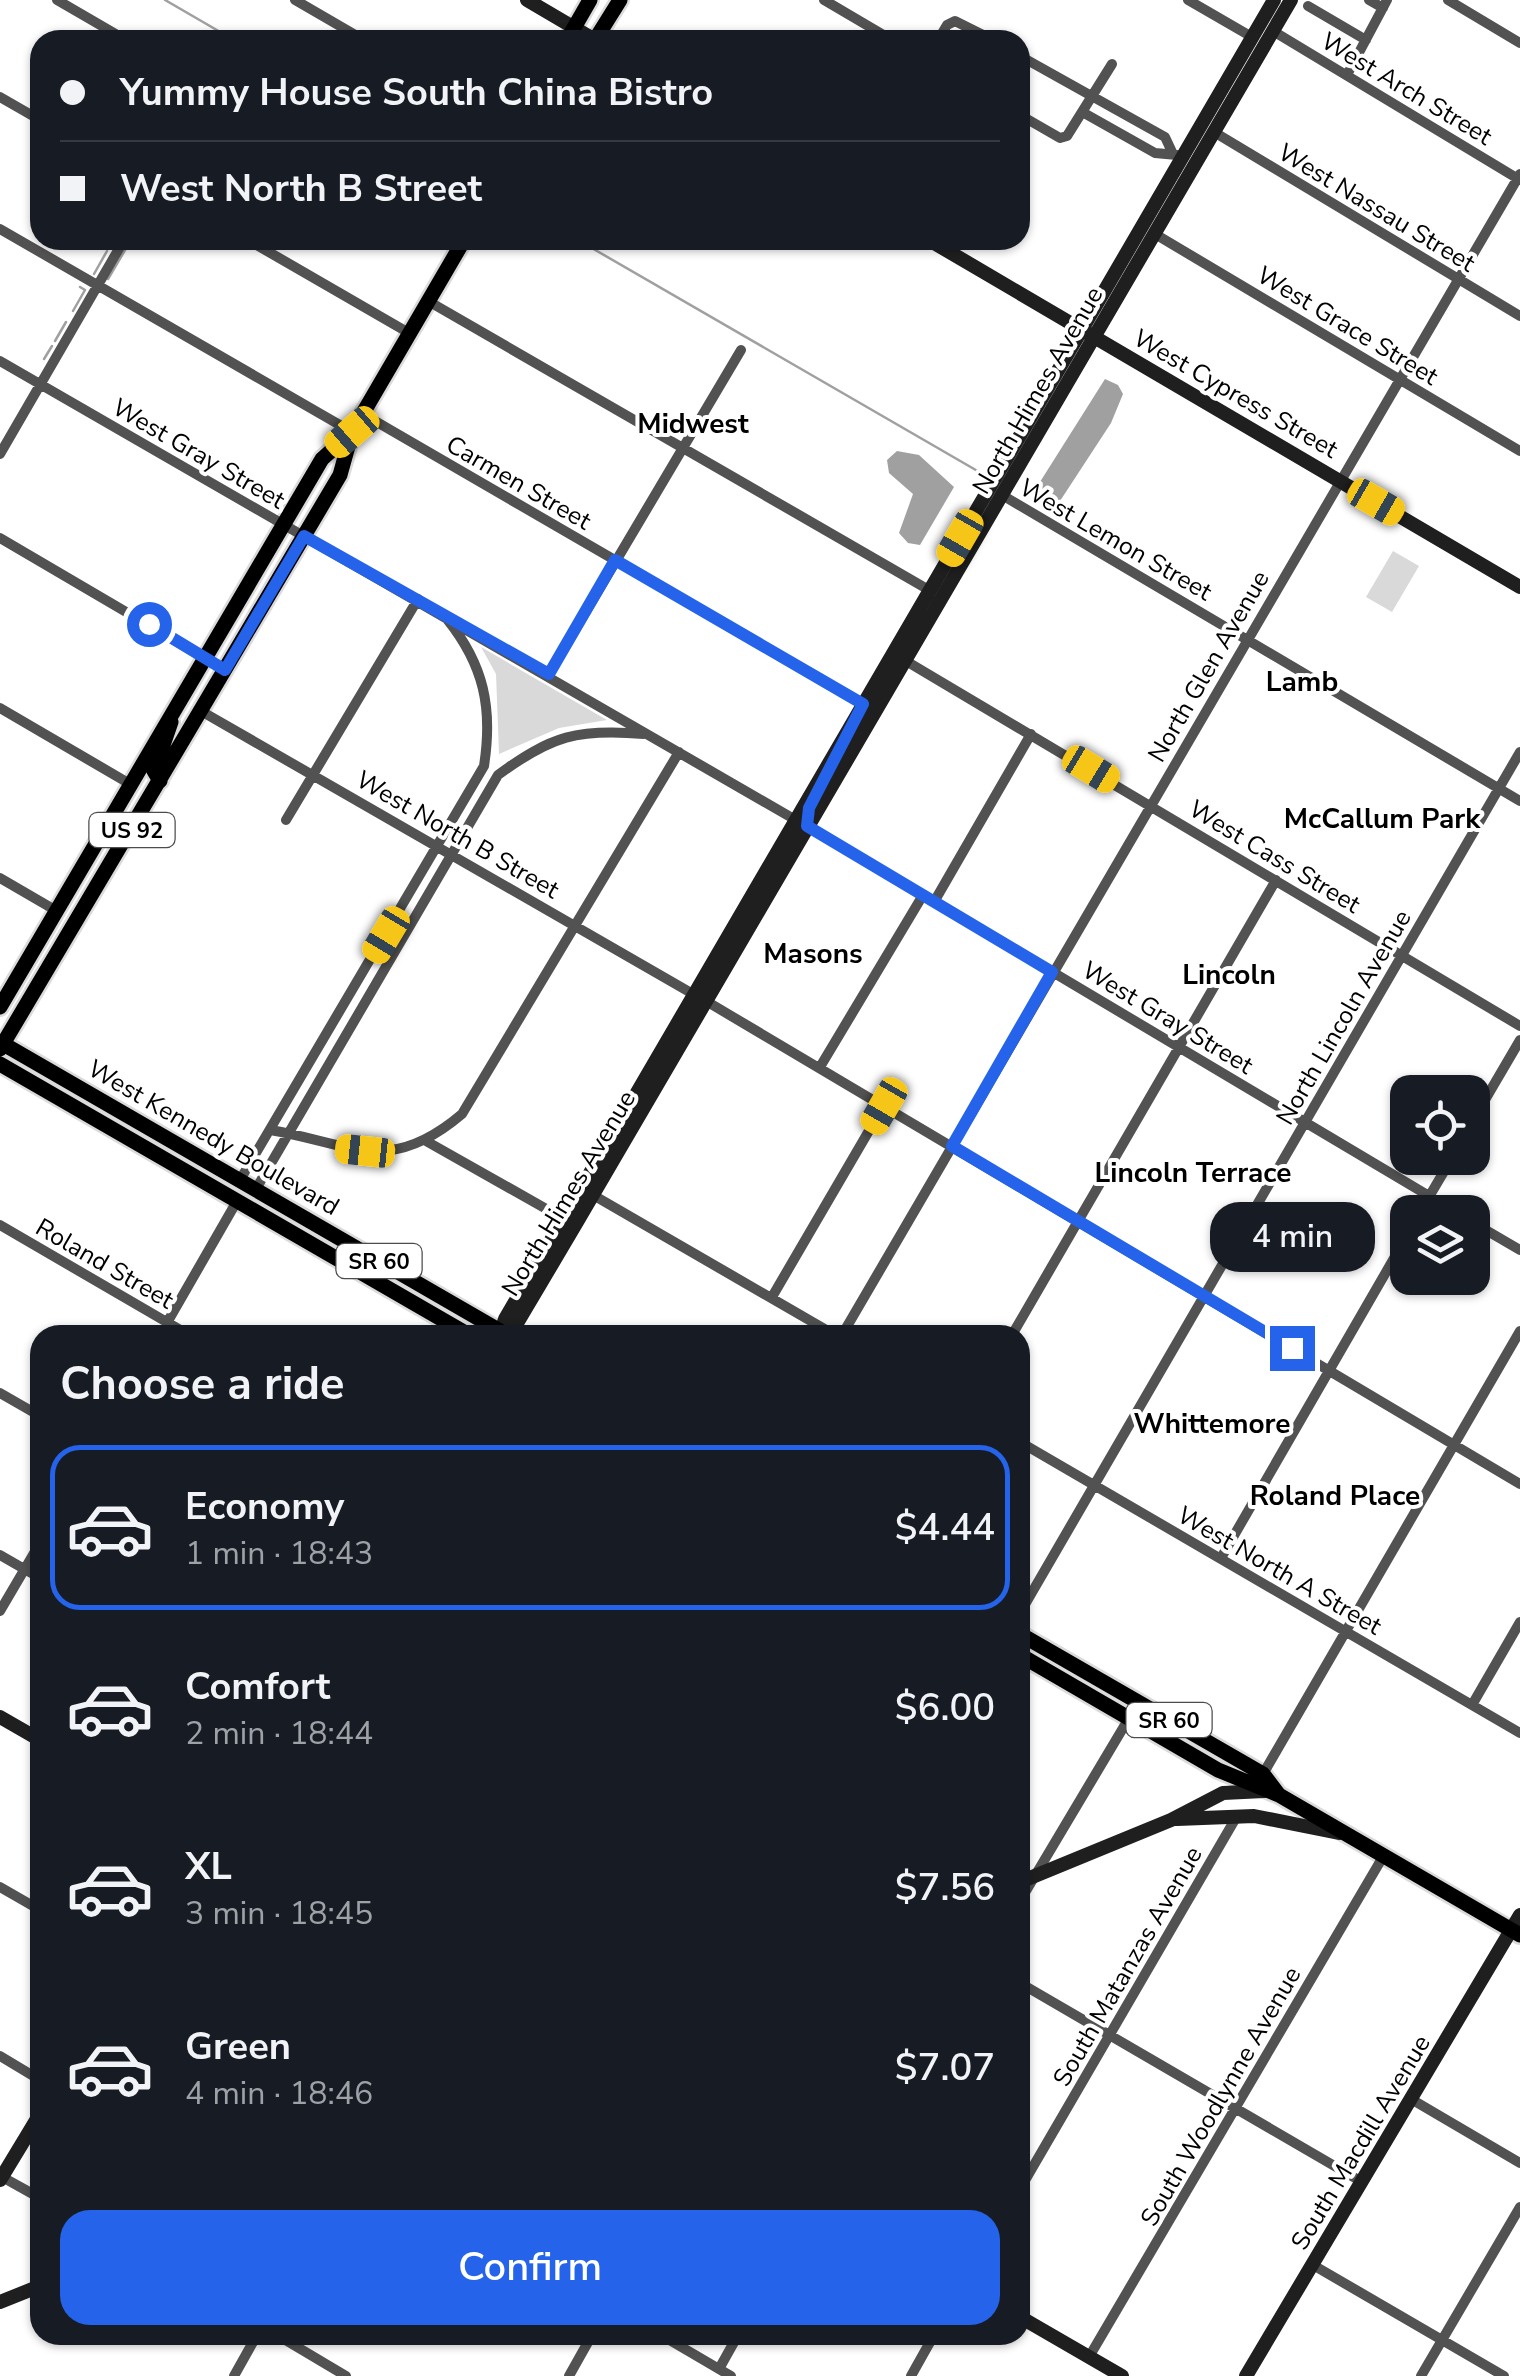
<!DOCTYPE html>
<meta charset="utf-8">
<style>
:root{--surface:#171b24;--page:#242831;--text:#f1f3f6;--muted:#9ea1a6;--line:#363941;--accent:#2563eb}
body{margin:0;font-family:"Nunito Sans",sans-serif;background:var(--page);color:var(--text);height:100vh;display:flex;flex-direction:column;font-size:38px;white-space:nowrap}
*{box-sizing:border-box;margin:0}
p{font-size:32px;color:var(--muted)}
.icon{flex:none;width:55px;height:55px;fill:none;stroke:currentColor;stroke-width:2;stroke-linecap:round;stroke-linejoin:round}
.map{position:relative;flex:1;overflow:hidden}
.drawer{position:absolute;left:30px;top:1325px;width:1000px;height:1020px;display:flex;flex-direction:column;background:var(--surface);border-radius:30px;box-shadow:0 2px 8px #0004}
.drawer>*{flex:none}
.hud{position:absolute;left:30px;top:30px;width:1000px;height:220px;border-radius:30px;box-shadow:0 2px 8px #0004;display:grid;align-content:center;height:220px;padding:0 30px;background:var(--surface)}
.controls{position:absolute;left:1390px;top:1075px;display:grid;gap:20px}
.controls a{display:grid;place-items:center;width:100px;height:100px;border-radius:20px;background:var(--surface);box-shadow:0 2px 8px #0004;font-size:50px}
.end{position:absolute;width:45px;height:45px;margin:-22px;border:12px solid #2563eb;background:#fff;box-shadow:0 0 0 5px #fff}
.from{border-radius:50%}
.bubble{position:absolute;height:70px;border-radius:30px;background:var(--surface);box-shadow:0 2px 8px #0004;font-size:32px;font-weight:600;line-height:70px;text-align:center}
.car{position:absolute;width:30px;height:60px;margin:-30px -15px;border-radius:12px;box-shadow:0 0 8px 2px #0007;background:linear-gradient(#f5c518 24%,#345 0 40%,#f5c518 0 76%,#345 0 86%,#f5c518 0)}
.hud b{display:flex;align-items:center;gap:35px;height:95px;font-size:38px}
.hud b+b{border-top:2px solid var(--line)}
.hud i{width:25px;height:25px;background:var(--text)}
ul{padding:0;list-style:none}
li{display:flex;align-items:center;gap:30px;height:165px;margin:0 20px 15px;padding:0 10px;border:5px solid transparent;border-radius:30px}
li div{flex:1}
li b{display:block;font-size:38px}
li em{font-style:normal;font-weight:600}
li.selected{border-color:var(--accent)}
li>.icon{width:90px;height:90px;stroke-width:1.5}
h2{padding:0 30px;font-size:45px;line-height:120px}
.primary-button{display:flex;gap:20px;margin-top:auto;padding:20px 30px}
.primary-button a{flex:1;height:115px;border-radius:30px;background:var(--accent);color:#fff;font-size:40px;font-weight:600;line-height:115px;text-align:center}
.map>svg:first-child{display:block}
</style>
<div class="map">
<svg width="1520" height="2376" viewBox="0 0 1520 2376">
<rect width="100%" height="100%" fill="#fff"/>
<!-- green -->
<path fill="#d9d9d9" d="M1393 551 1419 566 1392 612 1366 597Z
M481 647 607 720 559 728 499 754 496 674Z"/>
<!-- water -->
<path fill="#a0a0a0" d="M1105 379 1118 385 1123 394 1111 423 1060 501 1053 505 1033 493Z
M897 451 919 455 954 487 920 545 908 543 899 533 913 494 889 473 887 460Z"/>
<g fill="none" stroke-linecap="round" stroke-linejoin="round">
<!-- stream -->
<path stroke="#a0a0a0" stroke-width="2.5" d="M165 0 234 40
M578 240 981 473
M114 241V240
M94 274 107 251
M108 279 131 240
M73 311 85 290 80 287
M55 341 66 322
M44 359 52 346
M1026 491 1033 493"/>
<!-- primary casing -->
<g stroke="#dbdbdb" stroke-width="20">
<path id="primary" d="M567 40 590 0
M595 40 620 0
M160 781 154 771 171 722
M0 1007 322 459 352 432
M0 1042 507 1335
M0 1049 340 475 352 432 464 240
M0 1064 469 1335
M1020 1634 1263 1774 1279 1795
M1020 1655 1218 1770 1279 1795 1520 1935"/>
</g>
<!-- street -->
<path stroke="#525252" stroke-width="10" d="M57 0 126 40
M295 0 364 40
M824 0 892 40
M1188 0 1252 37
M1369 0 1383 8
M1448 0 1520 43
M1308 6 1366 40
M1273 31 1520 180
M938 40 947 25 955 21 993 40
M1020 56 1165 137 1172 152
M1347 75 1387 0
M0 97 40 120
M1084 113 1155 153 1177 155
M1020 115 1060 138 1067 136 1112 64
M1214 132 1520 316
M0 229 352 432
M1155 234 1520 451
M248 240 409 333
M428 301 929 590
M0 361 794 819
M363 414 863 704
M0 454 124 240
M1002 495 1520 801
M0 538 225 670
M906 661 1520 1026
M549 674 741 350
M0 708 130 784
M201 711 693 994
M286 820 418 599
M807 826 1456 1212
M0 878 55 910
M934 902 1031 734
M706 1001 1520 1484
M820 1067 923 895
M1472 1122 1520 1040
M270 1130C350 1143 388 1177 462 1114L679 752
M426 1141 564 1219
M240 1180 484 766C493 708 484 665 447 619
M256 1189 498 775C551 736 578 728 644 734
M593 1195 835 1335
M1420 1212 1452 1158
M1472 1222 1520 1250
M0 1225 189 1335
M772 1297 884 1105
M160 1335 237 1201
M842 1335 1520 174
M1012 1335 1276 880
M0 1393 40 1416
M1020 1442 1520 1733
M0 1555 40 1578
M1221 1558 1408 1234
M0 1611 40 1543
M1020 1613 1520 752
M1472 1705 1520 1622
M1263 1774 1520 1331
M0 1887 40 1910
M1020 1901 1129 1718
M1020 1983 1362 2182
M0 2056 40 2080
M1411 2099 1520 2163
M2 2177 40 2198
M1020 2189 1237 1816
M1313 2265 1504 2376
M277 2335 346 2376
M661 2335 731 2376
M1089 2357 1384 1855
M719 2369 738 2335
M234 2376 257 2335
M569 2376 592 2335
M911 2376 934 2335
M1421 2376 1520 2207"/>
<!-- secondary -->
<path stroke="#1f1f1f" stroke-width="14" d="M527 0 595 40
M929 240 1520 587
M502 1332 516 1325 577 1222 1291 0
M500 1335 505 1319 1274 0
M0 1717 40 1740
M1177 1819 1254 1816 1339 1833
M1020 1882 1171 1820 1223 1793 1264 1791
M0 2180 40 2114
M0 2302 40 2286
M1020 2317 1122 2376
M1246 2376 1520 1915"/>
<!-- primary -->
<use href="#primary" stroke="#000" stroke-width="15"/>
</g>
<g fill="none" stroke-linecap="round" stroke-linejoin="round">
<!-- route -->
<path stroke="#2563eb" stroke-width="12" d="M149 624 225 670 304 536 549 674 615 560 863 704 809 808 807 826 1052 972 952 1146 1292 1348"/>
</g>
<g text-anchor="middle" stroke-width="8" stroke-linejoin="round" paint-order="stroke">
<!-- shield labels -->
<g fill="#fff" stroke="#4c4c4c" stroke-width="2.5">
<rect x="89.5" y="813" width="85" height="34" rx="8"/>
<rect x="336.5" y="1244" width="85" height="34" rx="8"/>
<rect x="1126.5" y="1703" width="85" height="34" rx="8"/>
</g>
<g font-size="22" font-weight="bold" fill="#000">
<text x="132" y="838">US 92</text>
<text x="379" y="1269">SR 60</text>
<text x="1169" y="1728">SR 60</text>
</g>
<!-- street labels -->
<g font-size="25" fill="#000" stroke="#fff">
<text transform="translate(1407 88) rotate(31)" y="9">West Arch Street</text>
<text transform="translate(1377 207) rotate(31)" y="9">West Nassau Street</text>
<text transform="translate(1348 325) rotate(31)" y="9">West Grace Street</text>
<text transform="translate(1037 390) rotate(-60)" y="9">North Himes Avenue</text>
<text transform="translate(1236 393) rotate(30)" y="9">West Cypress Street</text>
<text transform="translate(199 453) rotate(30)" y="9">West Gray Street</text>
<text transform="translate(519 482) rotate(30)" y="9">Carmen Street</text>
<text transform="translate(1116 539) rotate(30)" y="9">West Lemon Street</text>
<text transform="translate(1208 666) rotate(-60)" y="9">North Glen Avenue</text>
<text transform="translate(458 834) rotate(30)" y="9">West North B Street</text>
<text transform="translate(1275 856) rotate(31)" y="9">West Cass Street</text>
<text transform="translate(1168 1017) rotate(31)" y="9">West Gray Street</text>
<text transform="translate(1343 1017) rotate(-60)" y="9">North Lincoln Avenue</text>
<text transform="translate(214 1137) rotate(30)" y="9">West Kennedy Boulevard</text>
<text transform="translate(568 1193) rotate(-59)" y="9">North Himes Avenue</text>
<text transform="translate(105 1263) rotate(30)" y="9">Roland Street</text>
<text transform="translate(1280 1570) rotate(30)" y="9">West North A Street</text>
<text transform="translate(1127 1966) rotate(-60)" y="9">South Matanzas Avenue</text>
<text transform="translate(1220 2096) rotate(-60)" y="9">South Woodlynne Avenue</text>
<text transform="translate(1360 2142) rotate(-59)" y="9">South Macdill Avenue</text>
</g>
<!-- neighbourhood labels -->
<g font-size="28" font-weight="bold" fill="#000" stroke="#fff">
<text x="693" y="433">Midwest</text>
<text x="1302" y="691">Lamb</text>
<text x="1382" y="828">McCallum Park</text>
<text x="813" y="963">Masons</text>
<text x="1229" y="984">Lincoln</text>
<text x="1193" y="1182">Lincoln Terrace</text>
<text x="1212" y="1433">Whittemore</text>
<text x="1335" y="1505">Roland Place</text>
</g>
</g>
</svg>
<div class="controls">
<a><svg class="icon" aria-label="locate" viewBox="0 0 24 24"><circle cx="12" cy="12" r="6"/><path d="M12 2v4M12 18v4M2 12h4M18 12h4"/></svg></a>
<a><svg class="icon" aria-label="layers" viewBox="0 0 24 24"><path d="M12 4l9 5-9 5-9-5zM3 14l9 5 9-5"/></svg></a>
</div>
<i class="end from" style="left:149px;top:624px"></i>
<i class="end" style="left:1292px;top:1348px"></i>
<div class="bubble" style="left:1210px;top:1202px;width:165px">4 min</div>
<i class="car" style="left:352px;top:432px;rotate:229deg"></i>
<i class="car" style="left:1376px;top:502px;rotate:120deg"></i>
<i class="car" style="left:960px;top:538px;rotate:210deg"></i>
<i class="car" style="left:1091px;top:769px;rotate:121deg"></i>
<i class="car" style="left:386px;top:935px;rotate:211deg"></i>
<i class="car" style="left:884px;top:1106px;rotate:210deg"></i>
<i class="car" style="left:365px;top:1151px;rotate:276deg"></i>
<div class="hud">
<b><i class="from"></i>Yummy House South China Bistro</b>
<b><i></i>West North B Street</b>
</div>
<section class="drawer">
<h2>Choose a ride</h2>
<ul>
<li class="selected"><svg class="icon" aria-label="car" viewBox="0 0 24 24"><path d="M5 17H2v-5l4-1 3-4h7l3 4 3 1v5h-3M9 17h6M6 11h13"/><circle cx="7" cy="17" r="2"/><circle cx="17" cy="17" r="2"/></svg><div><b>Economy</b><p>1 min · 18:43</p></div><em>$4.44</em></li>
<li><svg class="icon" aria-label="car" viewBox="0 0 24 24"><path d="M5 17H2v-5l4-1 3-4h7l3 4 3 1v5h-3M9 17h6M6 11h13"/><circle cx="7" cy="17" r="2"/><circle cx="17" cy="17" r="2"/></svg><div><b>Comfort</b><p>2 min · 18:44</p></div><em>$6.00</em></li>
<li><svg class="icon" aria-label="car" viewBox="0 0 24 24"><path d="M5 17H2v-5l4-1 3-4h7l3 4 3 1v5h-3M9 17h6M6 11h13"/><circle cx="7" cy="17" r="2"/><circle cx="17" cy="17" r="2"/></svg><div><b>XL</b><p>3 min · 18:45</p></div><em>$7.56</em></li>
<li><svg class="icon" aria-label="car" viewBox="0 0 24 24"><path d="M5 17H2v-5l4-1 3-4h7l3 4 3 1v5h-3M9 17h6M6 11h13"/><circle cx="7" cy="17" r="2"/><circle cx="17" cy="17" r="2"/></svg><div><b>Green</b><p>4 min · 18:46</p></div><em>$7.07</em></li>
</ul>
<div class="primary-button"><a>Confirm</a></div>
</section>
</div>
